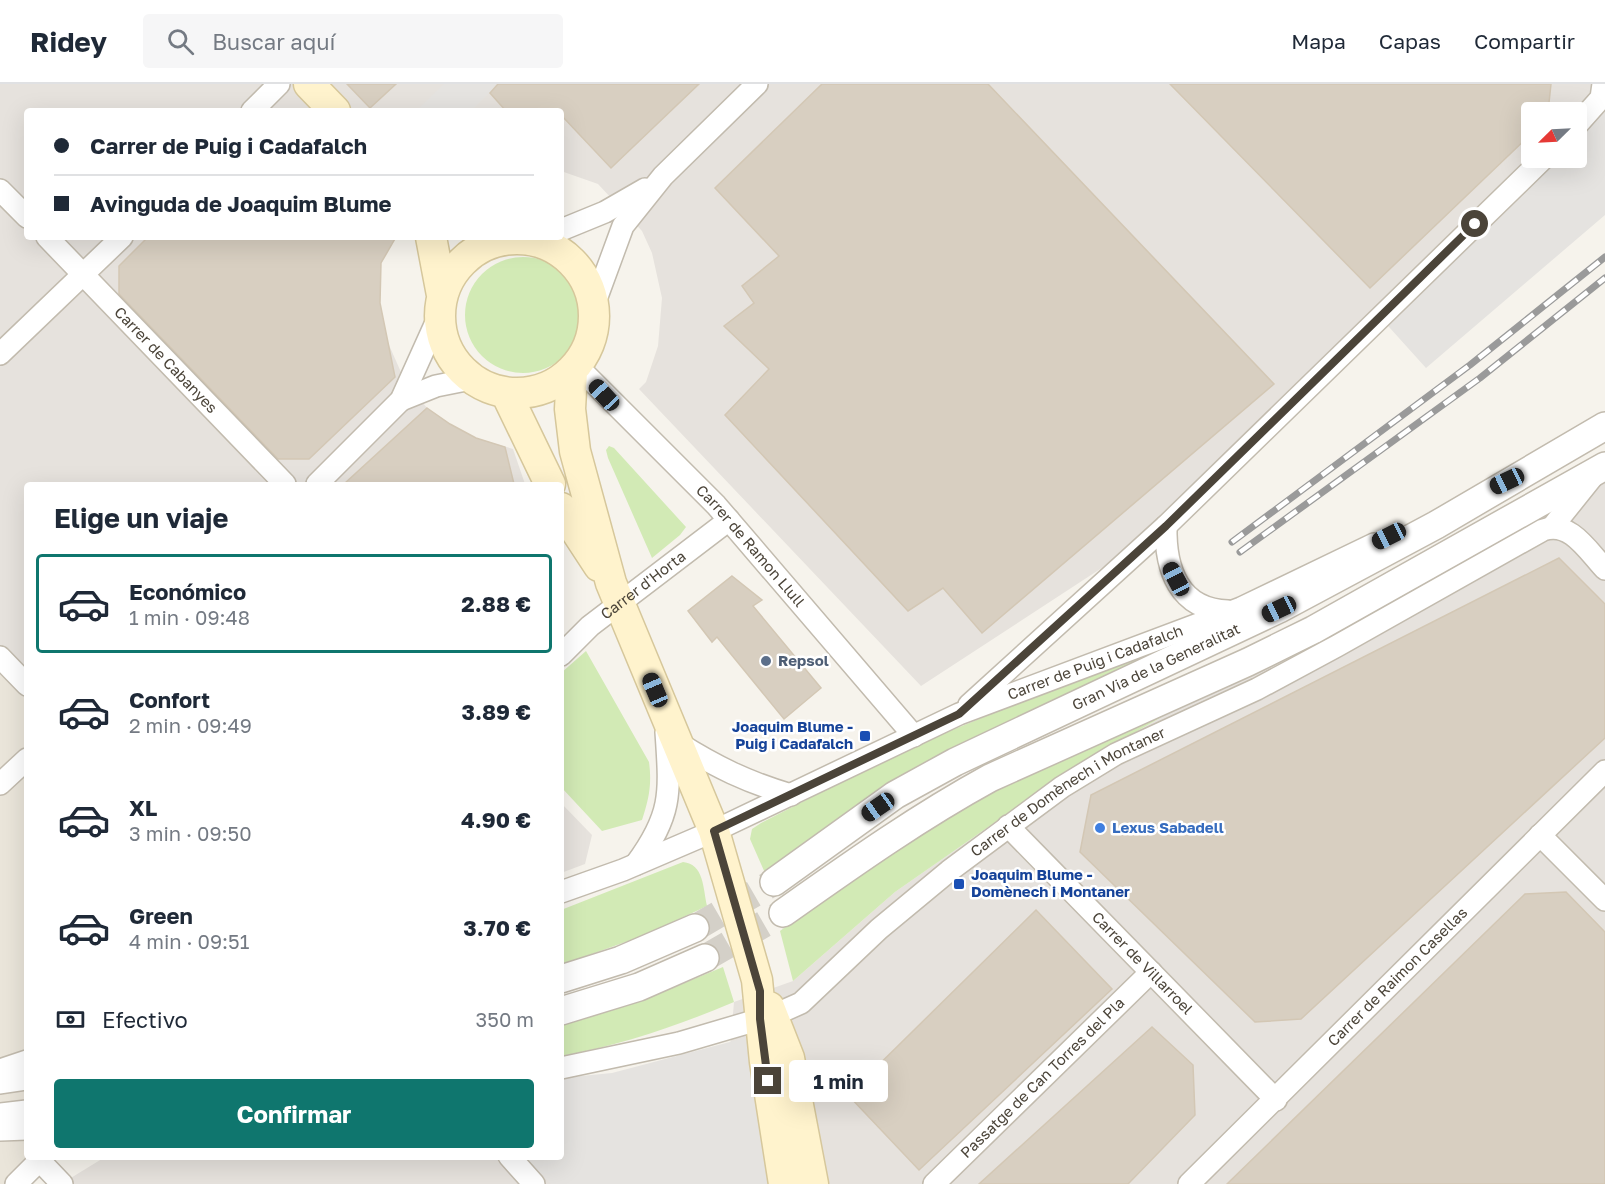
<!DOCTYPE html>
<html lang="es">
<meta charset="utf-8">
<style>
:root{--surface:#fff;--page:#f6f6f7;--text:#1f2937;--muted:#747a83;--line:#e0e1e3;--accent:#0f766e}
body{margin:0;font-family:"Golos Text",sans-serif;background:var(--page);color:var(--text);height:100vh;display:flex;flex-direction:column;font-size:22px;white-space:nowrap}
*{box-sizing:border-box;margin:0}
p{font-size:20px;color:var(--muted)}
.icon{flex:none;width:33px;height:33px;fill:none;stroke:currentColor;stroke-width:2;stroke-linecap:round;stroke-linejoin:round}
.map{position:relative;flex:1;overflow:hidden}
.panel{position:absolute;left:24px;top:398px;width:540px;height:678px;display:flex;flex-direction:column;background:var(--surface);border-radius:6px;box-shadow:0 6px 24px #0002}
.panel>*{flex:none}
.top-card{position:absolute;left:24px;top:24px;width:540px;height:132px;border-radius:6px;box-shadow:0 6px 24px #0002;display:grid;align-content:center;height:132px;padding:0 30px;background:var(--surface)}
.needle{width:39px;rotate:246deg}
.controls{position:absolute;left:1521px;top:18px;display:grid;gap:12px}
.controls a{display:grid;place-items:center;width:66px;height:66px;border-radius:6px;background:var(--surface);box-shadow:0 6px 24px #0002;font-size:30px}
.end{position:absolute;width:27px;height:27px;margin:-14px;border:8px solid #4b4439;background:#fff;box-shadow:0 0 0 3px #fff}
.from{border-radius:50%}
.bubble{position:absolute;height:42px;border-radius:6px;background:var(--surface);box-shadow:0 6px 24px #0002;font-size:20px;font-weight:700;line-height:42px;text-align:center}
.car{position:absolute;width:18px;height:36px;margin:-18px -9px;border-radius:8px;box-shadow:0 0 4px 2px #0007;background:linear-gradient(#222 24%,#8ab4d8 0 40%,#222 0 76%,#8ab4d8 0 86%,#222 0)}
.top-card b{display:flex;align-items:center;gap:21px;height:57px;font-size:22px}
.top-card b+b{border-top:2px solid var(--line)}
.top-card i{width:15px;height:15px;background:var(--text)}
ul{padding:0;list-style:none}
li{display:flex;align-items:center;gap:18px;height:99px;margin:0 12px 9px;padding:0 18px;border:3px solid transparent;border-radius:6px}
li div{flex:1}
li b{display:block;font-size:22px}
li em{font-style:normal;font-weight:700}
li.on{border-color:var(--accent)}
li>.icon{width:54px;height:54px;stroke-width:1.5}
h2{padding:0 30px;font-size:27px;line-height:72px}
.pay{display:flex;align-items:center;gap:15px;height:66px;padding:0 30px;font-size:22px}
.pay p{margin-inline-start:auto}
.action{display:flex;gap:12px;margin-top:auto;padding:12px 30px}
.action a{flex:1;height:69px;border-radius:6px;background:var(--accent);color:#fff;font-size:24px;font-weight:700;line-height:69px;text-align:center}
header{display:flex;align-items:center;gap:36px;box-sizing:border-box;height:84px;padding:0 30px;background:var(--surface);border-bottom:2px solid var(--line)}
header strong{font-size:28px}
nav{display:flex;gap:33px;margin-inline-start:auto;font-size:21px}
.search{width:420px;height:54px;background:var(--page);display:flex;align-items:center;gap:15px;box-sizing:border-box;padding:0 21px;border-radius:6px;color:var(--muted);font-size:22px}
.map>svg:first-child{display:block}
</style>
<header>
<strong>Ridey</strong>
<div class="search"><svg class="icon" aria-label="search" viewBox="0 0 24 24"><circle cx="10" cy="10" r="6"/><path d="M15 15l6 6"/></svg>Buscar aquí</div>
<nav><a>Mapa</a><a>Capas</a><a>Compartir</a></nav>
</header>
<div class="map">
<svg width="1605" height="1100" viewBox="0 0 1605 1100">
<rect width="100%" height="100%" fill="#f6f3ec"/>
<!-- residential -->
<path fill="#eae5da" d="M0 573 27 601V1072L44 1073 16 1100H0Z"/>
<!-- industrial -->
<path fill="#e6e2dd" d="M0 0H1603L1576 28H1532V74L1166 442 921 602 639 305 646 298 658 262 662 214 652 169 642 147 598 100 561 87V27H27V153H396L381 179 380 219 385 252 404 295 427 324 450 340 476 354 513 365 525 400H27V601L0 573Z
M1605 397V1100H61L105 1073 561 1072 730 965 734 918 793 897 895 808 1070 686 1172 627 1494 460Z
M561 719 592 751 585 780 561 789Z"/>
<!-- green -->
<path fill="#d2eab5" d="M465 231a58 58 0 1 1 116 0a58 58 0 1 1-116 0Z
M609 362 614 364 686 443 680 451 652 474 608 374 606 366Z
M1200 553 910 688 863 717 765 789 750 755 752 745 761 739 906 665 1047 607Z
M586 567 649 678C652 700 649 715 642 736L602 747 561 703V589Z
M1172 627 1070 686 895 808 793 897 780 847C851 794 923 745 1001 703 1055 673 1115 652 1172 627Z
M683 778C704 780 703 804 707 822L645 851 561 881V826Z
M723 883 734 918C677 942 622 961 561 972V940L660 909Z"/>
<!-- parking -->
<path fill="#e5e3e0" d="M444 0H498L471 27H416Z
M1605 0V131L1426 284 1380 233 1544 74H1576L1577 42Z
M745 954 759 1005 771 1100H551L525 1073 561 1072V994L612 989Z"/>
<!-- building -->
<path fill="#d8cfc1" stroke="#d3c7b4" stroke-width="1.5" d="M347 0H396L370 24Z
M498 0H699L611 84 561 31V27H506L490 9Z
M822 0H988L1274 300 982 549 943 504 908 527 725 331 769 285 724 242 754 219 742 202 779 172 715 104Z
M1170 0H1551L1548 28H1532V49L1370 204Z
M148 153H396L381 179 380 219 395 293 309 375H278L119 210V182Z
M427 324 450 340 476 354 505 363 514 400H344Z
M1559 474 1605 520V654L1301 935 1255 938 1080 768 1091 711Z
M732 492 762 516 753 522 821 604 784 635 717 553 712 558 688 527Z
M1566 808 1605 848V1100H1227L1525 810Z
M1036 826 1112 905 919 1086 848 1011Z
M1152 943 1193 981 1195 1031 1128 1100H979Z"/>
<g fill="none" stroke-linecap="round" stroke-linejoin="round">
<!-- tertiary-tunnel -->
<path stroke="#d4d0c8" stroke-width="27" stroke-dasharray="27 14" stroke-linecap="butt" d="M695 844 774 798
M705 874 783 829"/>
<!-- minor casing -->
<g stroke="#c2bbae" stroke-width="24">
<g id="minor">
<path d="M252 27 279 0"/>
<path d="M1576 42 1601 14 1603 0"/>
<path d="M0 106 27 133"/>
<path d="M561 146 605 128 645 105"/>
<path id="s1" d="M47 153 285 400"/>
<path d="M532 154 534 153"/>
<path d="M594 221 623 142 663 92 757 0"/>
<path d="M0 270 122 153"/>
<path id="s2" d="M577 282 716 421 914 652"/>
<path d="M401 316 436 302 471 295"/>
<path d="M317 400 401 316 438 234"/>
<path d="M1166 442C1165 485 1179 526 1228 527"/>
<path d="M1553 442 1594 391"/>
<path id="s3" d="M561 571 590 542 729 436"/>
<path d="M0 573 27 601"/>
<path d="M969 621 1166 442 1544 74"/>
<path d="M678 659C716 683 747 698 791 711"/>
<path d="M0 700 27 675"/>
<path id="s4" d="M1008 742 1276 1016"/>
<path d="M1540 751 1605 816"/>
<path d="M636 780C673 730 670 708 666 648"/>
<path id="s5" d="M561 808 623 786 714 747 959 630 1241 524 1374 460"/>
<path id="s6" d="M561 984 679 959 774 931 801 919 879 845 949 787 1062 703 1116 670 1257 605 1337 562 1543 446C1570 436 1588 467 1605 485"/>
<path d="M0 986 27 977"/>
<path d="M0 1046 27 1045"/>
<path d="M509 1072 534 1100"/>
<path d="M40 1077 62 1100"/>
<path d="M16 1100 44 1072"/>
<path id="s7" d="M934 1100 1151 888"/>
<path id="s8" d="M1189 1100 1605 687"/>
</g>
</g>
<!-- tertiary casing -->
<g stroke="#c2bbae" stroke-width="30">
<g id="tertiary">
<path id="s9" d="M774 798 895 711 955 678 1279 525 1436 441 1605 342"/>
<path d="M783 829C851 781 917 734 990 694L1248 578 1313 546 1605 382"/>
<path d="M561 895 621 876 695 844"/>
<path d="M561 927 639 903 705 874"/>
<path d="M0 996 27 992"/>
<path d="M0 1033 27 1030"/>
</g>
</g>
<!-- secondary casing -->
<g stroke="#d6c79b" stroke-width="33">
<path id="secondary" d="M309 0 335 27
M431 153 442 211
M440 232a77 77 0 1 1 154 0a77 77 0 1 1-154 0Z
M572 288 570 325 575 367 611 499 714 747 757 896 765 978 784 1100
M506 309 550 400
M561 424 599 482
M769 923 789 974 813 1100"/>
</g>
<!-- minor -->
<use href="#minor" stroke="#fff" stroke-width="21"/>
<!-- tertiary -->
<use href="#tertiary" stroke="#fff" stroke-width="27"/>
<!-- secondary -->
<use href="#secondary" stroke="#fff3cd" stroke-width="30"/>
<!-- rail casing -->
<g stroke="#9a9a9a" stroke-width="7">
<path id="rail" d="M1232 458 1470 281 1605 173
M1240 468 1480 294 1605 194"/>
</g>
<!-- rail -->
<use href="#rail" stroke="#fff" stroke-width="4.5" stroke-dasharray="14" stroke-linecap="butt"/>
</g>
<g fill="none" stroke-linecap="round" stroke-linejoin="round">
<!-- route -->
<path stroke="#4b4439" stroke-width="8" d="M768 997 760 935V907L714 747 959 630 1166 442 1475 140"/>
</g>
<!-- markers -->
<circle fill="#5c6f8a" stroke="#fff" stroke-width="2" cx="766" cy="577" r="6"/>
<g fill="#1a4fb4" stroke="#fff" stroke-width="2">
<rect x="859" y="646" width="12" height="12" rx="3"/>
<rect x="953" y="794" width="12" height="12" rx="3"/>
</g>
<circle fill="#3f7fe0" stroke="#fff" stroke-width="2" cx="1100" cy="744" r="6"/>
<g text-anchor="middle" stroke-width="5" stroke-linejoin="round" paint-order="stroke">
<!-- street labels -->
<g font-size="15" fill="#4b4439" stroke="#fff">
<text dy="5" stroke="none"><textPath href="#s1" startOffset="171">Carrer de Cabanyes</textPath></text>
<text dy="5" stroke="none"><textPath href="#s2" startOffset="250">Carrer de Ramon Llull</textPath></text>
<text dy="5" stroke="none"><textPath href="#s3" startOffset="108">Carrer d'Horta</textPath></text>
<text dy="5" stroke="none"><textPath href="#s5" startOffset="582">Carrer de Puig i Cadafalch</textPath></text>
<text dy="5" stroke="none"><textPath href="#s9" startOffset="440">Gran Via de la Generalitat</textPath></text>
<text dy="5" stroke="none"><textPath href="#s6" startOffset="591">Carrer de Domènech i Montaner</textPath></text>
<text dy="5" stroke="none"><textPath href="#s4" startOffset="192">Carrer de Villarroel</textPath></text>
<text dy="5" stroke="none"><textPath href="#s8" startOffset="294">Carrer de Raimon Casellas</textPath></text>
<text dy="5" stroke="none"><textPath href="#s7" startOffset="152">Passatge de Can Torres del Pla</textPath></text>
</g>
<!-- service labels -->
<g font-size="15" font-weight="bold" fill="#4e5e75" stroke="#fff" text-anchor="start">
<text x="778" y="582">Repsol</text>
</g>
<!-- transit labels -->
<g font-size="15" font-weight="bold" fill="#164399" stroke="#fff" text-anchor="end">
<text x="853" y="648">Joaquim Blume -<tspan x="853" dy="17">Puig i Cadafalch</tspan></text>
<text x="971" y="796" text-anchor="start">Joaquim Blume -<tspan x="971" dy="17">Domènech i Montaner</tspan></text>
</g>
<!-- shop labels -->
<g font-size="15" font-weight="bold" fill="#366cbe" stroke="#fff" text-anchor="start">
<text x="1112" y="749">Lexus Sabadell</text>
</g>
</g>
</svg>
<div class="controls">
<a><svg class="needle" viewBox="-14 -14 28 28"><path d="M0-13l5 13h-10z" fill="#e53935"/><path d="M0 13l5-13h-10z" fill="#747a83"/></svg></a>
</div>
<i class="end from" style="left:1475px;top:140px"></i>
<i class="end" style="left:768px;top:997px"></i>
<div class="bubble" style="left:789px;top:976px;width:99px">1 min</div>
<i class="car" style="left:604px;top:311px;rotate:317deg"></i>
<i class="car" style="left:1507px;top:397px;rotate:245deg"></i>
<i class="car" style="left:1389px;top:452px;rotate:243deg"></i>
<i class="car" style="left:1176px;top:495px;rotate:332deg"></i>
<i class="car" style="left:1279px;top:525px;rotate:245deg"></i>
<i class="car" style="left:655px;top:606px;rotate:337deg"></i>
<i class="car" style="left:878px;top:723px;rotate:235deg"></i>
<div class="top-card">
<b><i class="from"></i>Carrer de Puig i Cadafalch</b>
<b><i></i>Avinguda de Joaquim Blume</b>
</div>
<section class="panel">
<h2>Elige un viaje</h2>
<ul>
<li class="on"><svg class="icon" aria-label="car" viewBox="0 0 24 24"><path d="M5 17H2v-5l4-1 3-4h7l3 4 3 1v5h-3M9 17h6M6 11h13"/><circle cx="7" cy="17" r="2"/><circle cx="17" cy="17" r="2"/></svg><div><b>Económico</b><p>1 min · 09:48</p></div><em>2.88 €</em></li>
<li><svg class="icon" aria-label="car" viewBox="0 0 24 24"><path d="M5 17H2v-5l4-1 3-4h7l3 4 3 1v5h-3M9 17h6M6 11h13"/><circle cx="7" cy="17" r="2"/><circle cx="17" cy="17" r="2"/></svg><div><b>Confort</b><p>2 min · 09:49</p></div><em>3.89 €</em></li>
<li><svg class="icon" aria-label="car" viewBox="0 0 24 24"><path d="M5 17H2v-5l4-1 3-4h7l3 4 3 1v5h-3M9 17h6M6 11h13"/><circle cx="7" cy="17" r="2"/><circle cx="17" cy="17" r="2"/></svg><div><b>XL</b><p>3 min · 09:50</p></div><em>4.90 €</em></li>
<li><svg class="icon" aria-label="car" viewBox="0 0 24 24"><path d="M5 17H2v-5l4-1 3-4h7l3 4 3 1v5h-3M9 17h6M6 11h13"/><circle cx="7" cy="17" r="2"/><circle cx="17" cy="17" r="2"/></svg><div><b>Green</b><p>4 min · 09:51</p></div><em>3.70 €</em></li>
</ul>
<div class="pay"><svg class="icon" aria-label="cash" viewBox="0 0 24 24"><path d="M3 7h18v10H3z"/><circle cx="12" cy="12" r="2"/></svg>Efectivo<p>350 m</p></div>
<div class="action"><a>Confirmar</a></div>
</section>
</div>
